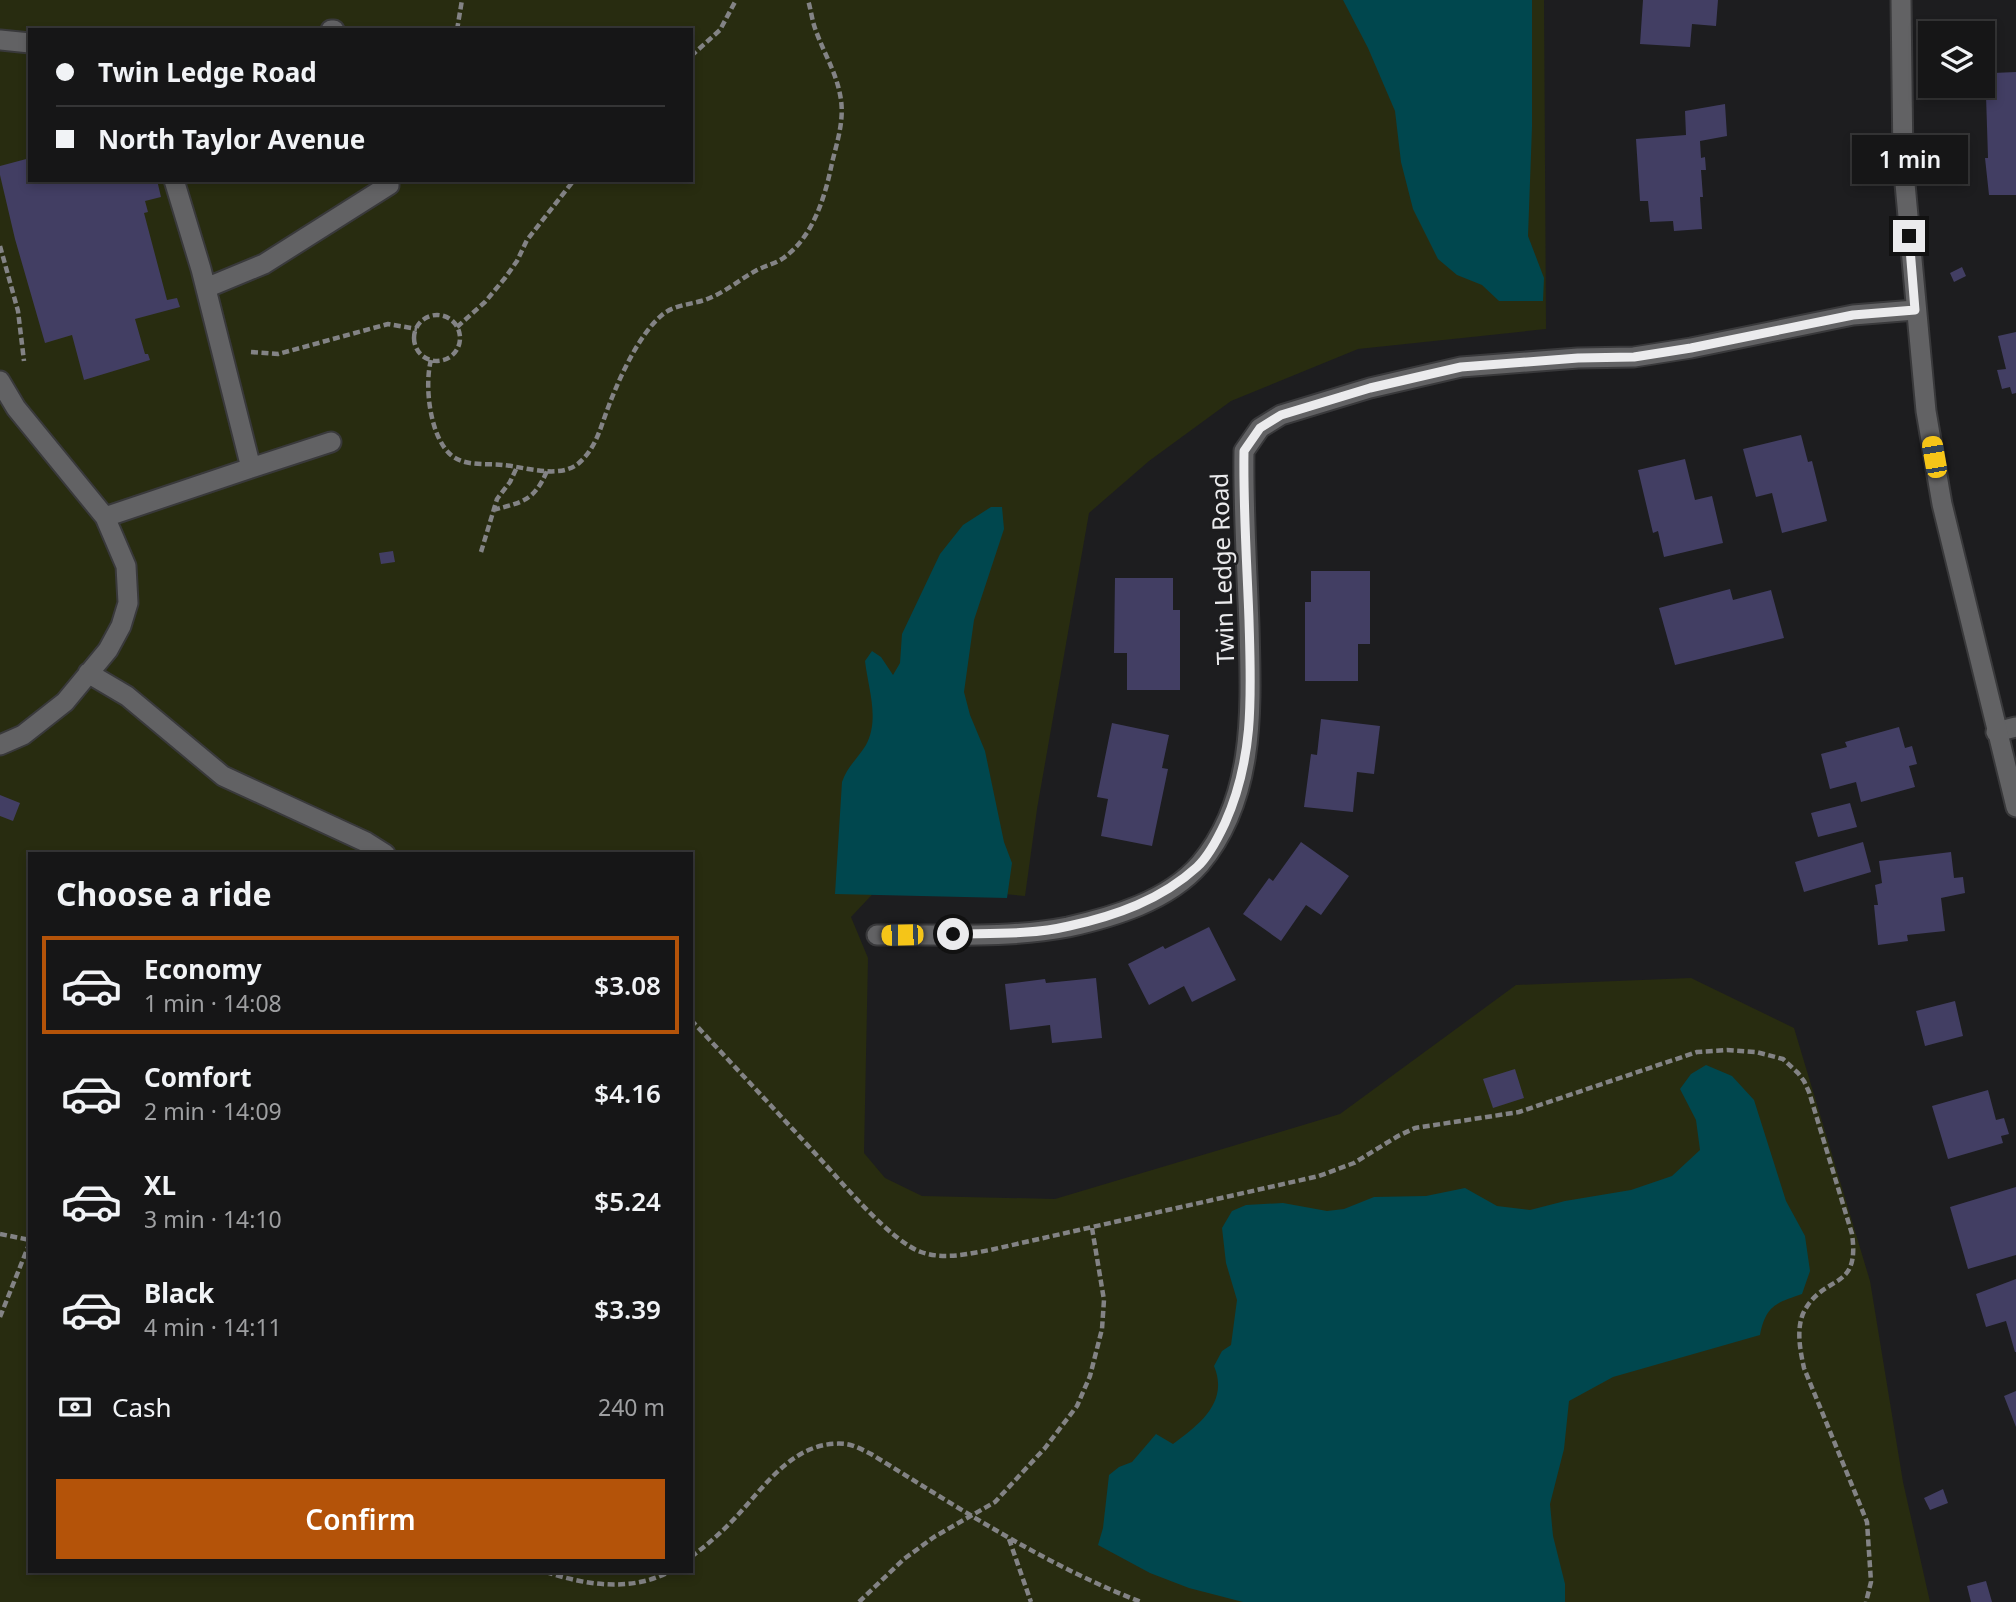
<!DOCTYPE html>
<meta charset="utf-8">
<style>
:root{--surface:#161617;--page:#1f1f20;--text:#f1f3f6;--muted:#9e9fa1;--line:#353536;--accent:#b45309}
body{margin:0;font-family:"Noto Sans",sans-serif;background:var(--page);color:var(--text);height:100vh;display:flex;flex-direction:column;font-size:26px;white-space:nowrap}
*{box-sizing:border-box;margin:0}
p{font-size:23px;color:var(--muted)}
.icon{flex:none;width:38px;height:38px;fill:none;stroke:currentColor;stroke-width:2;stroke-linecap:round;stroke-linejoin:round}
.map{position:relative;flex:1;overflow:hidden}
.panel{position:absolute;left:28px;top:852px;width:665px;height:721px;display:flex;flex-direction:column;background:var(--surface);border-radius:0px;box-shadow:0 4px 10px #0003,0 0 0 2px var(--line)}
.panel>*{flex:none}
.hud{position:absolute;left:28px;top:28px;width:665px;height:154px;border-radius:0px;box-shadow:0 4px 10px #0003,0 0 0 2px var(--line);display:grid;align-content:center;height:154px;padding:0 28px;background:var(--surface)}
.fabs{position:absolute;left:1918px;top:21px;display:grid;gap:14px}
.fabs a{display:grid;place-items:center;width:77px;height:77px;border-radius:0px;background:var(--surface);box-shadow:0 4px 10px #0003,0 0 0 2px var(--line);font-size:35px}
.end{position:absolute;width:32px;height:32px;margin:-16px;border:9px solid #ebebed;background:#111;box-shadow:0 0 0 4px #111}
.from{border-radius:50%}
.bubble{position:absolute;height:49px;border-radius:0px;background:var(--surface);box-shadow:0 4px 10px #0003,0 0 0 2px var(--line);font-size:23px;font-weight:600;line-height:49px;text-align:center}
.car{position:absolute;width:21px;height:42px;margin:-21px -10px;border-radius:9px;box-shadow:0 0 5px 2px #0007;background:linear-gradient(#f5c518 24%,#345 0 40%,#f5c518 0 76%,#345 0 86%,#f5c518 0)}
.hud b{display:flex;align-items:center;gap:24px;height:66px;font-size:26px}
.hud b+b{border-top:2px solid var(--line)}
.hud i{width:18px;height:18px;background:var(--text)}
ul{padding:0;list-style:none}
li{display:flex;align-items:center;gap:21px;height:98px;margin:0 14px 10px;padding:0 14px;border:4px solid transparent;border-radius:0px}
li div{flex:1}
li b{display:block;font-size:26px}
li em{font-style:normal;font-weight:600}
li.on{border-color:var(--accent)}
li>.icon{width:63px;height:63px;stroke-width:1.5}
h2{padding:0 28px;font-size:32px;line-height:84px}
.pay{display:flex;align-items:center;gap:18px;height:77px;padding:0 28px;font-size:26px}
.pay p{margin-inline-start:auto}
.button{display:flex;gap:14px;margin-top:auto;padding:14px 28px}
.button a{flex:1;height:80px;border-radius:0px;background:var(--accent);color:#fff;font-size:28px;font-weight:600;line-height:80px;text-align:center}
.map>svg:first-child{display:block}
</style>
<div class="map">
<svg width="2016" height="1602" viewBox="0 0 2016 1602">
<rect width="100%" height="100%" fill="#1d1d1f"/>
<!-- green -->
<path fill="#282c10" fill-rule="evenodd" d="M0 0H1544L1546 329 1358 349 1231 401 1149 461 1089 513 1037 809 1025 896 883 883 851 917 868 958 864 1153 885 1178 922 1196 1055 1199 1340 1114 1516 985 1691 978 1794 1028 1870 1281 1903 1482 1930 1602H0ZM30 30H691V180H30ZM30 854H691V1572H30Z"/>
<!-- water -->
<path fill="#00474e" d="M1343 0H1532V127L1528 236 1544 278 1543 301H1499L1482 285 1457 275 1438 259 1413 209 1401 162 1395 111 1368 48Z
M991 507H1002L1004 529 974 620 964 692 970 715 985 751 1004 842 1012 863 1007 898 835 894 842 782C847 767 858 758 866 745 880 719 868 688 865 661L872 651 881 657 893 675 900 663 902 634 940 554 963 525Z
M1706 1065 1732 1076 1754 1100 1786 1201 1805 1236 1810 1271 1802 1294C1776 1303 1766 1305 1760 1335L1613 1377 1569 1401 1564 1449 1550 1504 1553 1536 1565 1584V1602H1243L1189 1588 1150 1573 1098 1545 1103 1528 1109 1475 1119 1467 1132 1462 1156 1434 1173 1444C1200 1424 1229 1402 1214 1366L1222 1351 1231 1345 1237 1300 1226 1263 1222 1228 1232 1211 1246 1205 1283 1203 1327 1211 1344 1209 1374 1197 1426 1196 1465 1188 1497 1206 1530 1210 1565 1201 1631 1190 1672 1176 1700 1150 1696 1120 1680 1089 1691 1074Z"/>
<!-- building -->
<path fill="#423e63" d="M1643 0H1718L1716 26 1692 24 1690 47 1640 44Z
M2016 72V195H1989L1985 158H1988L1986 95H1994L1993 73Z
M1725 104 1727 136 1700 141 1701 158 1705 157 1706 170H1701L1703 197H1700L1702 229 1674 231 1673 221 1650 222 1648 201H1640L1636 139 1686 135 1685 111Z
M30 158V180H157L161 197 145 201 148 212 144 213 167 300 177 298 180 307 135 319 145 354H148L150 360 84 380 72 335 45 343 15 239 0 175V166Z
M1962 267 1966 276 1954 282 1950 273Z
M2016 332V393L2012 394 2010 387 2002 389 1997 370 2006 369 1998 336Z
M1801 435 1808 462 1812 461 1827 521 1782 533 1772 493 1756 497 1743 449Z
M1685 459 1695 500 1712 496 1723 543 1664 557 1658 531 1653 533 1638 470Z
M393 551 395 562 381 564 379 553Z
M1311 571H1370V644H1358V681H1305V602H1311Z
M1115 578H1173V610H1180V690H1127V653H1114Z
M1730 589 1733 600 1771 590 1784 638 1675 665 1659 608Z
M1321 719 1380 726 1374 774 1357 772 1353 812 1304 807 1311 754 1317 755Z
M1112 723 1169 735 1162 768 1168 769 1152 846 1101 836 1108 799 1097 797Z
M1899 727 1905 748 1912 746 1917 764 1909 766 1915 787 1861 802 1856 782 1830 789 1821 754 1847 747 1845 742Z
M0 795 20 803 13 821 0 816Z
M1850 803 1857 827 1818 837 1811 813Z
M1301 842 1349 876 1321 915 1306 905 1281 941 1243 914 1269 878 1273 881Z
M1863 842 1871 872 1804 892 1795 862Z
M1951 852 1954 878 1963 877 1965 893 1941 898 1945 931 1907 935 1908 941 1878 945 1874 905H1878L1875 885 1882 883 1879 861Z
M1209 927 1236 980 1192 1002 1184 986 1149 1005 1128 964 1163 946 1165 949Z
M1096 978 1102 1038 1052 1043 1050 1025 1010 1030 1005 984 1045 979 1046 983Z
M1955 1001 1963 1036 1925 1046 1916 1011Z
M1515 1069 1524 1098 1493 1108 1483 1079Z
M1988 1090 1996 1120 2004 1118 2009 1134 2001 1136 2003 1143 1948 1159 1932 1106Z
M2016 1187V1255L1968 1269 1950 1207Z
M2016 1279V1352H2015L2006 1321 1986 1327 1976 1294Z
M2016 1391V1427L2004 1396Z
M1943 1489 1948 1503 1930 1510 1924 1498Z
M1986 1581 1992 1602H1971L1967 1586Z"/>
<g fill="none" stroke-linecap="round" stroke-linejoin="round">
<!-- service casing -->
<g stroke="#39393b" stroke-width="23">
<path id="service" d="M331 30H334
M0 40 30 43
M174 180 201 269 251 468 331 442
M206 288 264 264 389 185 388 180
M0 381 16 408 105 517 126 566 128 603 121 626 108 650 65 702 23 735 0 745
M105 517 251 468
M88 673 127 696 223 776 366 842 385 854"/>
</g>
<!-- minor casing -->
<g stroke="#39393b" stroke-width="23">
<path id="minor" d="M1996 732 2016 727
M877 935C940 934 1006 939 1068 927 1113 917 1168 901 1200 864 1256 797 1251 708 1249 626 1247 568 1243 509 1244 451L1260 428 1281 415 1370 388 1461 367 1578 358 1634 357 1691 348 1853 315 1915 310"/>
</g>
<!-- tertiary casing -->
<g stroke="#39393b" stroke-width="23">
<path id="tertiary" d="M1901 0 1903 162 1926 411 1942 504 2016 807"/>
</g>
<!-- path -->
<path stroke="#838385" stroke-width="4.5" stroke-dasharray="7 3.5" stroke-linecap="butt" d="M457 30 462 0
M691 56 720 30 736 0
M0 246 18 311 24 361
M414 338a23 23 0 1 1 46 0a23 23 0 1 1-46 0Z
M457 327 485 302 505 278 517 261 527 240 574 180
M251 352 278 354 388 324 417 329
M431 360C424 386 430 437 451 455 465 467 487 463 503 465 526 467 561 480 580 462 594 449 599 433 605 416 616 385 637 336 662 315 676 303 696 305 712 297 728 290 742 278 757 270 765 266 774 264 782 259 813 238 825 197 832 163 837 142 844 122 841 100 837 73 825 56 816 31 812 21 811 10 808 0
M493 510C523 502 534 501 547 471
M481 552 497 499 510 482 517 467
M691 1020C735 1067 779 1114 823 1162 845 1186 891 1241 921 1252 944 1260 967 1254 990 1250L1319 1176 1354 1163 1398 1136 1415 1128 1519 1112 1697 1052 1727 1050 1756 1052 1783 1059 1798 1073 1804 1081 1809 1092 1852 1234C1860 1290 1827 1274 1806 1308 1795 1325 1800 1350 1804 1368L1867 1522 1871 1582 1866 1602
M0 1234 30 1240
M0 1317 30 1242
M1009 1539 1031 1602
M691 1557C707 1545 722 1532 736 1517 766 1485 795 1439 846 1444 854 1445 863 1450 871 1454 959 1508 1045 1565 1141 1602
M546 1572C586 1585 630 1592 669 1572
M859 1602 904 1559 934 1537 995 1502 1045 1448 1077 1406 1090 1376 1102 1329 1104 1300 1092 1228"/>
<!-- service -->
<use href="#service" stroke="#626264" stroke-width="19"/>
<!-- minor -->
<use href="#minor" stroke="#626264" stroke-width="19"/>
<!-- tertiary -->
<use href="#tertiary" stroke="#626264" stroke-width="19"/>
</g>
<g fill="none" stroke-linecap="round" stroke-linejoin="round">
<!-- route -->
<path stroke="#ebebed" stroke-width="9" d="M953 934C992 933 1031 935 1069 926 1115 916 1161 900 1197 867 1209 856 1218 838 1225 823 1255 756 1251 692 1249 620 1247 564 1243 507 1244 451L1260 428 1281 415 1370 388 1461 367 1578 358 1634 357 1691 348 1853 315 1915 310 1909 236"/>
</g>
<g text-anchor="middle" stroke-width="5" stroke-linejoin="round" paint-order="stroke">
<!-- street labels -->
<g font-size="24" fill="#ebebed" stroke="#1d1d1f">
<text transform="translate(1223 569) rotate(-92)" y="8">Twin Ledge Road</text>
</g>
</g>
</svg>
<div class="fabs">
<a><svg class="icon" aria-label="layers" viewBox="0 0 24 24"><path d="M12 4l9 5-9 5-9-5zM3 14l9 5 9-5"/></svg></a>
</div>
<i class="end from" style="left:953px;top:934px"></i>
<i class="end" style="left:1909px;top:236px"></i>
<div class="bubble" style="left:1852px;top:135px;width:116px">1 min</div>
<i class="car" style="left:1934px;top:457px;rotate:350deg"></i>
<i class="car" style="left:902px;top:935px;rotate:269deg"></i>
<div class="hud">
<b><i class="from"></i>Twin Ledge Road</b>
<b><i></i>North Taylor Avenue</b>
</div>
<section class="panel">
<h2>Choose a ride</h2>
<ul>
<li class="on"><svg class="icon" aria-label="car" viewBox="0 0 24 24"><path d="M5 17H2v-5l4-1 3-4h7l3 4 3 1v5h-3M9 17h6M6 11h13"/><circle cx="7" cy="17" r="2"/><circle cx="17" cy="17" r="2"/></svg><div><b>Economy</b><p>1 min · 14:08</p></div><em>$3.08</em></li>
<li><svg class="icon" aria-label="car" viewBox="0 0 24 24"><path d="M5 17H2v-5l4-1 3-4h7l3 4 3 1v5h-3M9 17h6M6 11h13"/><circle cx="7" cy="17" r="2"/><circle cx="17" cy="17" r="2"/></svg><div><b>Comfort</b><p>2 min · 14:09</p></div><em>$4.16</em></li>
<li><svg class="icon" aria-label="car" viewBox="0 0 24 24"><path d="M5 17H2v-5l4-1 3-4h7l3 4 3 1v5h-3M9 17h6M6 11h13"/><circle cx="7" cy="17" r="2"/><circle cx="17" cy="17" r="2"/></svg><div><b>XL</b><p>3 min · 14:10</p></div><em>$5.24</em></li>
<li><svg class="icon" aria-label="car" viewBox="0 0 24 24"><path d="M5 17H2v-5l4-1 3-4h7l3 4 3 1v5h-3M9 17h6M6 11h13"/><circle cx="7" cy="17" r="2"/><circle cx="17" cy="17" r="2"/></svg><div><b>Black</b><p>4 min · 14:11</p></div><em>$3.39</em></li>
</ul>
<div class="pay"><svg class="icon" aria-label="cash" viewBox="0 0 24 24"><path d="M3 7h18v10H3z"/><circle cx="12" cy="12" r="2"/></svg>Cash<p>240 m</p></div>
<div class="button"><a>Confirm</a></div>
</section>
</div>
